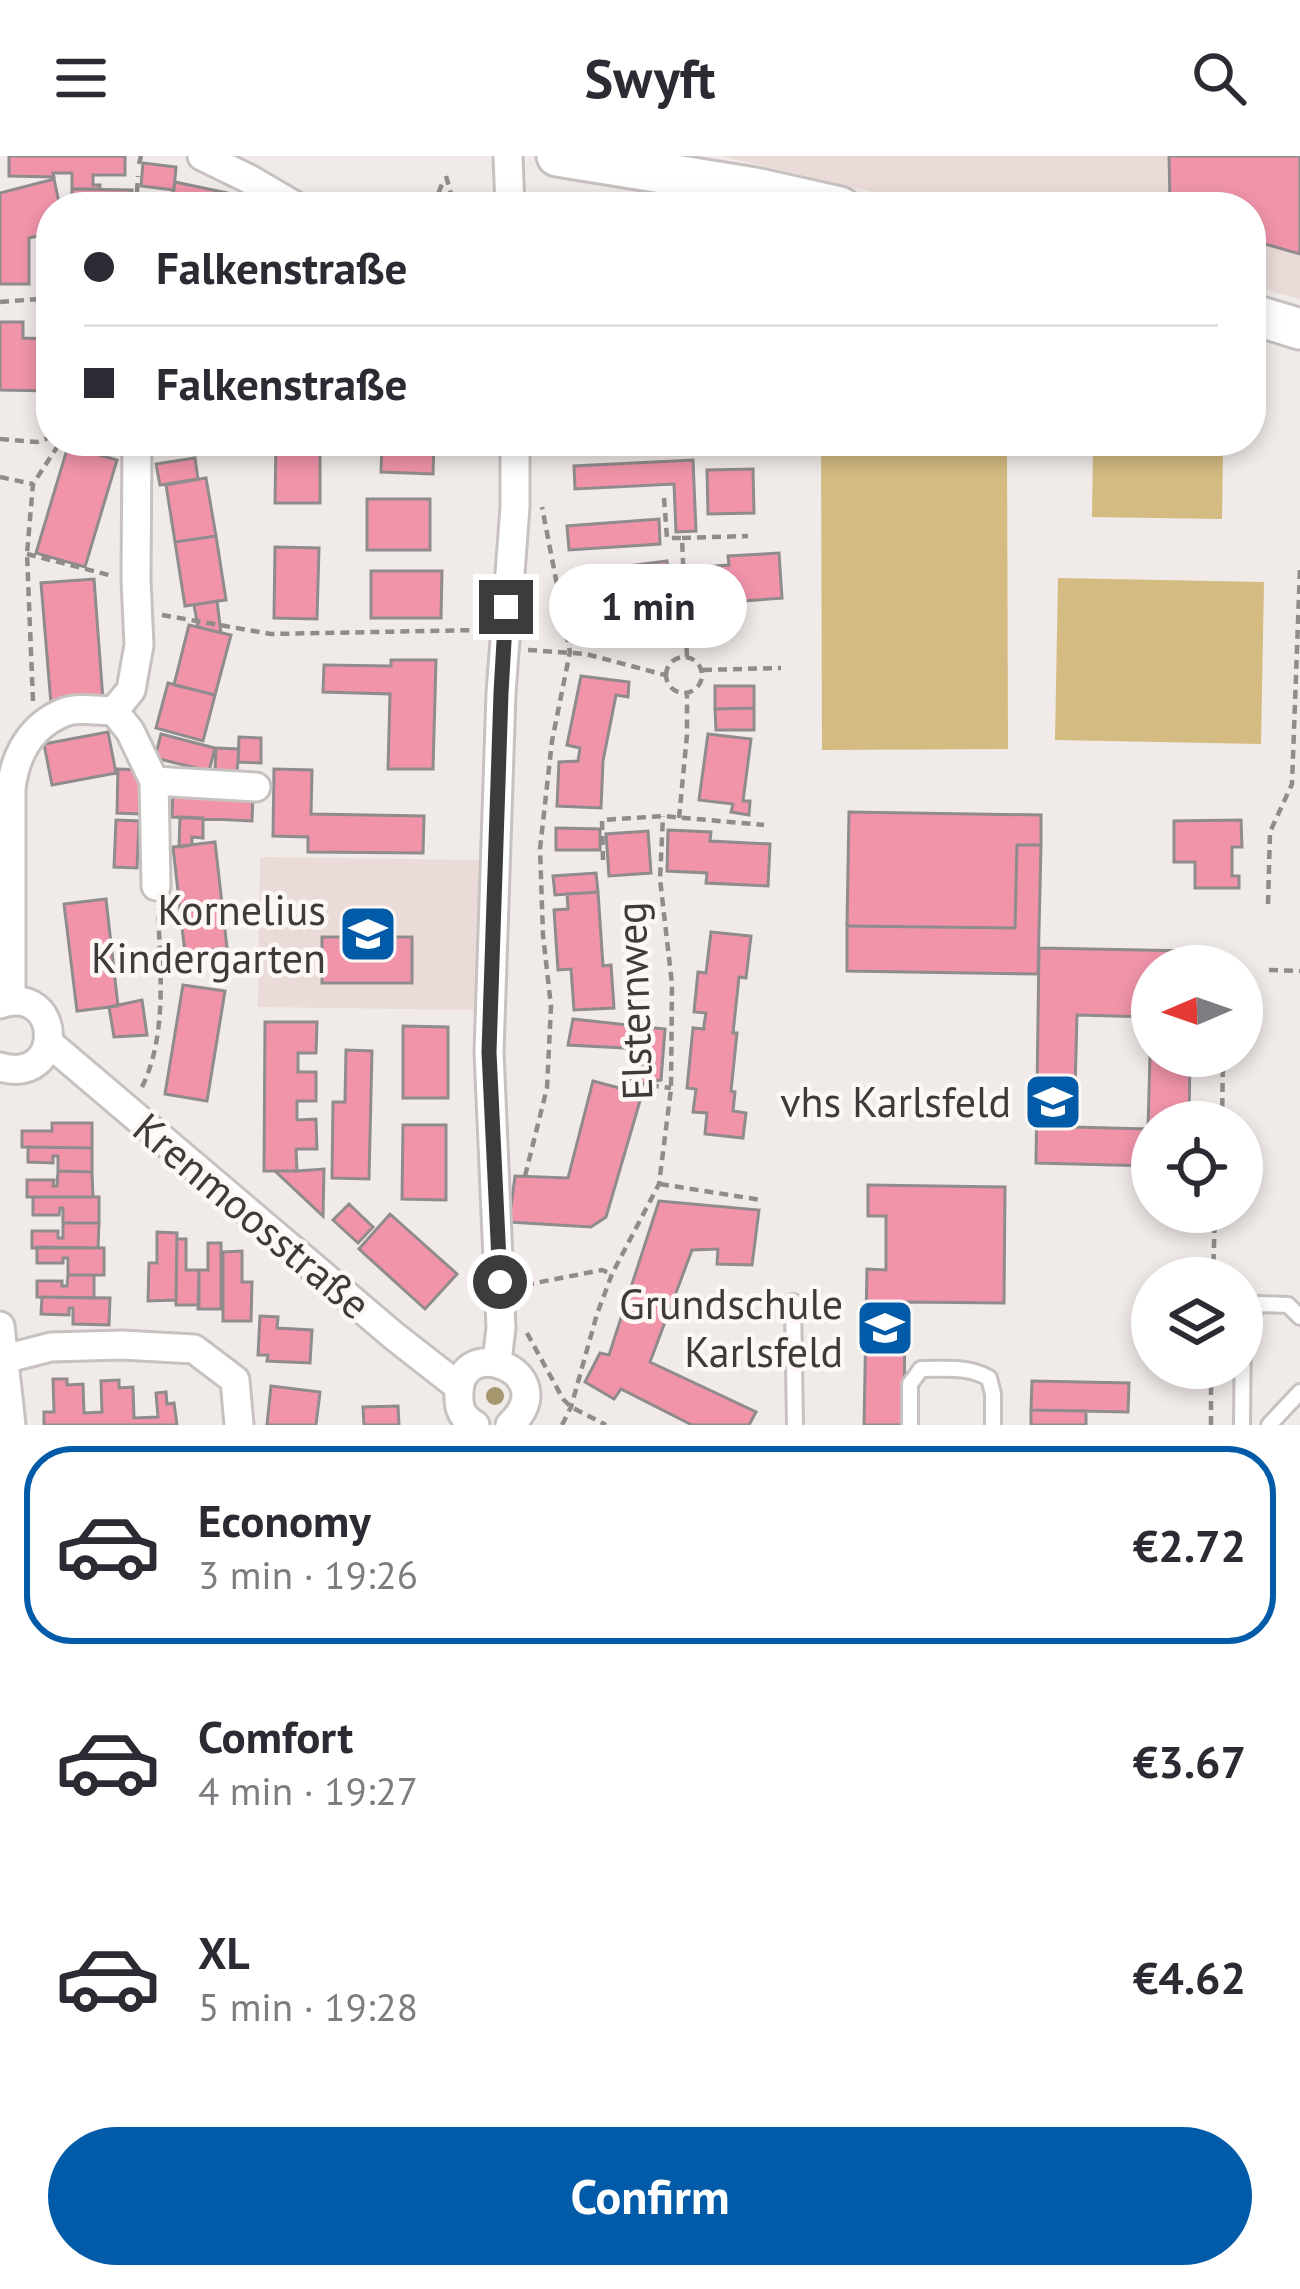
<!DOCTYPE html>
<meta charset="utf-8">
<style>
:root{--surface:#fff;--page:#f2f2f3;--text:#2b2b33;--muted:#7c7c81;--line:#e1e1e2;--accent:#025ba8}
body{margin:0;font-family:"PT Sans",sans-serif;background:var(--page);color:var(--text);height:100vh;display:flex;flex-direction:column;font-size:45px;white-space:nowrap}
*{box-sizing:border-box;margin:0}
p{font-size:39px;color:var(--muted)}
.icon{flex:none;width:66px;height:66px;fill:none;stroke:currentColor;stroke-width:2;stroke-linecap:round;stroke-linejoin:round}
.map{position:relative;height:1269px;overflow:hidden}
.details{display:flex;flex-direction:column;background:var(--surface);flex:1}
.details>*{flex:none}
.hud{position:absolute;left:36px;top:36px;width:1230px;height:264px;border-radius:48px;box-shadow:0 6px 18px #0003;display:grid;align-content:center;height:264px;padding:0 48px;background:var(--surface)}
.needle{width:78px;rotate:268deg}
.buttons{position:absolute;left:1131px;top:789px;display:grid;gap:24px}
.buttons a{display:grid;place-items:center;width:132px;height:132px;border-radius:50%;background:var(--surface);box-shadow:0 6px 18px #0003;font-size:60px}
.end{position:absolute;width:54px;height:54px;margin:-27px;border:15px solid #3e3c3b;background:#fff;box-shadow:0 0 0 6px #fff}
.from{border-radius:50%}
.bubble{position:absolute;height:84px;border-radius:42px;background:var(--surface);box-shadow:0 6px 18px #0003;font-size:39px;font-weight:700;line-height:84px;text-align:center}
.hud b{display:flex;align-items:center;gap:42px;height:114px;font-size:45px}
.hud b+b{border-top:3px solid var(--line)}
.hud i{width:30px;height:30px;background:var(--text)}
ul{padding:21px 0 0;list-style:none}
li{display:flex;align-items:center;gap:36px;height:198px;margin:0 24px 18px;padding:0 24px;border:6px solid transparent;border-radius:48px}
li div{flex:1}
li b{display:block;font-size:45px}
li em{font-style:normal;font-weight:700}
li.current{border-color:var(--accent)}
li>.icon{width:108px;height:108px;stroke-width:1.5}
.button{display:flex;gap:24px;margin-top:auto;padding:24px 48px}
.button a{flex:1;height:138px;border-radius:72px;background:var(--accent);color:#fff;font-size:48px;font-weight:700;line-height:138px;text-align:center}
header{display:flex;justify-content:space-between;align-items:center;height:156px;padding:0 48px;background:var(--surface);font-size:54px;font-weight:700}
.map>svg:first-child{display:block}
</style>
<header><svg class="icon" aria-label="menu" viewBox="0 0 24 24"><path d="M4 6h16M4 12h16M4 18h16"/></svg>Swyft<svg class="icon" aria-label="search" viewBox="0 0 24 24"><circle cx="10" cy="10" r="6"/><path d="M15 15l6 6"/></svg></header>
<div class="map">
<svg width="1300" height="1269" viewBox="0 0 1300 1269">
<rect width="100%" height="100%" fill="#f0eae8"/>
<!-- built -->
<path fill="#eadbd8" d="M721 0H1300V143L1251 130V51H937Z
M260 701 479 704 477 854 258 851Z"/>
<!-- green -->
<path fill="#d3bb82" d="M821 285H1007L1008 593 822 594Z
M1093 294 1223 297 1222 363 1092 361Z
M1058 422 1264 426 1261 588 1055 584Z"/>
<!-- building -->
<path fill="#f194aa" stroke="#908b8c" stroke-width="3" fill-rule="evenodd" d="M9 0H125V19H93V29H100V33H72V17H53L54 21 9 20Z
M1169 0H1300V98L1251 84V51H1208V46L1170 45Z
M143 7 176 11 174 34 141 30Z
M54 23 60 51H51V77L29 82V128H0V37Z
M175 26 227 37 224 51 170 48Z
M72 33 132 34V51H71Z
M0 166H23V182L51 183V235L0 234Z
M276 285H320V347H275Z
M382 285H434L433 318 381 316Z
M68 290 117 304 85 411 36 397Z
M195 302 198 323 160 329 156 308Z
M693 304 696 375 676 376 674 328 575 333 574 310Z
M753 313 754 357 708 358 707 314Z
M206 322 216 380 175 386 166 329Z
M367 343H430V394H367Z
M659 363 660 388 569 394 567 370Z
M216 380 226 444 185 450 175 386Z
M275 391 319 392 317 463 274 462Z
M779 397 782 442 731 446 732 456 692 459 689 412 729 409 728 400Z
M667 405 674 456 581 469 574 417Z
M371 415H442L441 462H371Z
M94 423 103 544 51 548 41 427Z
M217 445 221 477 198 471 194 449Z
M189 469 231 479 215 539 174 529Z
M391 504H436L433 613H388L390 538 323 536 324 509 391 510Z
M581 520 629 526 628 541 616 539 603 605 601 652 557 650 559 606 578 605 580 592 567 589Z
M168 527 215 539 203 585 156 572Z
M715 530H754V552L715 553Z
M754 552V574H716L715 553Z
M108 576 116 617 52 629 44 588Z
M161 578 215 592 209 615 155 602Z
M708 578 751 583 743 645H750L749 659 731 656 733 648 699 644Z
M239 581 261 582V607L238 606Z
M216 592 239 593 237 616 215 615Z
M118 613 142 614 140 658 117 657Z
M274 613 312 614 311 658 424 660 423 697 308 696V681L273 680Z
M173 635 253 639 252 665 172 661Z
M849 656 1041 659V689H1017L1015 772 847 770Z
M180 661 203 662V682L192 681V689L179 691Z
M116 664 139 665 137 712 114 711Z
M1241 664 1242 691H1232V720H1239V732H1195V706H1174V665Z
M556 672 600 673V694H556Z
M668 674 711 676 710 685 770 688 768 730 706 727 707 717 667 715Z
M648 675 651 717 609 720 606 678Z
M215 686 227 792 185 797 173 691Z
M1017 689H1041L1038 818 847 815V770L1015 772Z
M596 717 598 736 555 739 553 720Z
M598 736 603 810 611 809 614 852 574 854 571 813 558 814 554 754 568 753 567 738Z
M106 743 118 850 77 855 64 748Z
M711 776 751 780 746 822 739 821 733 877H737L731 935 735 936 733 955 746 957 743 982 705 978 707 957 693 956 696 933 687 932 693 872 704 873V869L706 857 694 856 698 816 706 817Z
M322 781H412V827H322Z
M1039 792 1192 795 1191 810H1152V900H1190L1189 966H1152V1010L1036 1007ZM1077 859 1151 861 1148 973 1074 971Z
M183 829 225 835 207 945 165 938Z
M142 844 147 879 114 881 109 851Z
M573 863 665 873 661 924 640 928 644 893 568 889Z
M265 866H317L316 897H298V916H316V945H297V964L316 963 317 993H296L297 1015H264Z
M403 870 448 871V942H403Z
M346 894 372 895 369 1023 332 1022 333 946H345Z
M593 925 642 938 606 1061 591 1071 509 1066 515 1020 568 1022Z
M52 967H92V992L22 991V975H52Z
M403 969H446V1044L402 1043Z
M28 991 92 992V1016L58 1015V1000H53V1007L28 1006Z
M324 1013 323 1060 275 1015H297Z
M58 1015 92 1016 93 1041H27V1024H54L53 1030H57Z
M868 1029 1005 1031 1004 1147 905 1146 904 1269H864L867 1113 886 1114V1060H868Z
M33 1041H99V1067H63V1052H60L59 1059H33Z
M659 1045 759 1054 752 1109 717 1108 718 1093 692 1094 650 1206 756 1256 749 1269H692L621 1233 614 1243 585 1226 600 1197 609 1199Z
M349 1048 373 1071 358 1087 333 1064Z
M390 1058 457 1118 425 1153 359 1093Z
M63 1067H99L98 1092H32V1075H58V1082H63Z
M157 1076 177 1077 176 1144 148 1145 149 1107H157Z
M177 1083H186V1114H199V1149H176Z
M208 1087H221V1153H198L199 1114H208Z
M37 1091 104 1092V1119H68V1102H63V1107H37Z
M242 1095V1126H252L251 1165H223V1096Z
M68 1119H94V1142L37 1141V1125H62V1130H67Z
M42 1141 110 1142 109 1169 73 1168V1152H69V1159L41 1158Z
M260 1160 278 1161 277 1172 312 1174 310 1207 267 1205 268 1199H258Z
M53 1223H67V1229L83 1228 84 1257 102 1256 101 1225 119 1224V1232L133 1231 134 1262 158 1261 156 1237 166 1236 167 1248 174 1247 177 1269H44V1256H54Z
M1032 1225 1129 1227 1128 1256 1031 1254Z
M271 1230 320 1236 316 1269H267Z
M398 1250 399 1269H364L363 1251Z
M1031 1254 1086 1255V1269H1031Z"/>
<g fill="none" stroke-linecap="round" stroke-linejoin="round">
<!-- street-tunnel -->
<path stroke="#ccc7c5" stroke-width="27" stroke-dasharray="27 14" stroke-linecap="butt" d="M240 51 241 45"/>
<!-- lane casing -->
<g stroke="#c7c1c0" stroke-width="20">
<path id="lane" d="M793 1146 795 1269
M910 1269V1228L921 1213C946 1213 967 1210 989 1222L993 1238V1269
M1242 1269 1243 1168 1260 1148 1288 1149 1300 1161
M1269 1269 1300 1236"/>
</g>
<!-- street casing -->
<g stroke="#c7c1c0" stroke-width="33">
<path id="street" d="M202 0 249 23 297 51
M508 0 510 51
M114 555 130 575 154 625 156 730
M154 625 256 631
M11 845V633C15 599 31 569 65 556 78 551 100 555 114 555L131 534 139 489 136 424 137 285
M0 848C63 827 66 930 0 911
M49 887 394 1180 458 1230
M0 1170 11 1269
M4 1203 51 1191 122 1189 194 1193 235 1224 239 1269
M497 1205 501 1172 489 896 501 537 515 351V285
M475 1269C462 1261 458 1253 459 1237 460 1176 565 1217 510 1269"/>
</g>
<!-- secondary casing -->
<g stroke="#c7c1c0" stroke-width="45">
<path id="secondary" d="M557 0 755 32 840 51
M1251 158 1300 173"/>
</g>
<!-- path -->
<path stroke="#908c8a" stroke-width="4.5" stroke-dasharray="9 6" stroke-linecap="butt" d="M139 8 141 0
M446 20 451 38 459 51
M867 43 903 51
M136 51 138 20
M433 51 444 23
M574 51 596 46 626 51
M0 146 51 142
M0 283 37 286 51 281
M0 321 33 328
M664 342 667 382H682L687 501
M682 382 748 380
M27 398 109 419
M162 459 271 478 479 474
M528 494 586 498 665 519
M666 519a18 18 0 1 1 36 0a18 18 0 1 1-36 0Z
M703 514 781 512
M33 545 27 398 33 328 61 285
M679 662 687 579V538
M603 704 602 664 663 660 764 669
M1268 748 1270 676 1292 628 1300 412
M1269 814 1300 815
M633 901 631 927 671 932
M142 931C168 878 160 810 158 753
M1222 966 1223 900
M525 1020 547 932 551 850 543 779 540 693 552 585 570 496 542 351
M660 1028 761 1044
M1213 1122 1215 1056
M525 1129 602 1114 612 1118
M527 1177 563 1243 571 1251 606 1269
M562 1269 571 1251 597 1158 612 1118 659 1028 671 933 672 828 660 723 663 660
M1211 1269V1212"/>
<!-- lane -->
<use href="#lane" stroke="#fff" stroke-width="14"/>
<!-- street -->
<use href="#street" stroke="#fff" stroke-width="27"/>
<!-- secondary -->
<use href="#secondary" stroke="#fff" stroke-width="39"/>
</g>
<!-- trees -->
<circle fill="#a5966e" cx="495" cy="1240" r="9"/>
<g fill="none" stroke-linecap="round" stroke-linejoin="round">
<!-- route -->
<path stroke="#3e3c3b" stroke-width="15" d="M500 1126 489 896 501 537 506 451"/>
</g>
<!-- icons -->
<defs>
<g id="school-square" transform="scale(3)"><rect x="-9" y="-9" width="18" height="18" rx="4" fill="#025ba8" stroke="#fdf7f6"/><path d="M0-5L7-2L0 1L-7-2ZM-4 1L0 2.5L4 1V4Q0 6-4 4Z" fill="#fff"/></g>
</defs>
<g fill-rule="evenodd">
<use href="#school-square" x="368" y="778"/>
<use href="#school-square" x="1053" y="946"/>
<use href="#school-square" x="885" y="1172"/>
</g>
<g text-anchor="middle" stroke-width="9" stroke-linejoin="round" paint-order="stroke">
<!-- poi labels -->
<g font-size="42" fill="#3e3c3b" stroke="#fdf7f6" text-anchor="end">
<text x="326" y="769">Kornelius<tspan x="326" dy="48">Kindergarten</tspan></text>
<text x="1011" y="961">vhs Karlsfeld</text>
<text x="843" y="1163">Grundschule<tspan x="843" dy="48">Karlsfeld</tspan></text>
</g>
<!-- street labels -->
<g font-size="42" fill="#3e3c3b" stroke="#fdf7f6">
<text transform="translate(634 845) rotate(-92)" y="15">Elsternweg</text>
<text transform="translate(252 1060) rotate(40)" y="15">Krenmoosstraße</text>
</g>
</g>
</svg>
<div class="buttons">
<a><svg class="needle" viewBox="-14 -14 28 28"><path d="M0-13l5 13h-10z" fill="#e53935"/><path d="M0 13l5-13h-10z" fill="#7c7c81"/></svg></a>
<a><svg class="icon" aria-label="locate" viewBox="0 0 24 24"><circle cx="12" cy="12" r="6"/><path d="M12 2v4M12 18v4M2 12h4M18 12h4"/></svg></a>
<a><svg class="icon" aria-label="layers" viewBox="0 0 24 24"><path d="M12 4l9 5-9 5-9-5zM3 14l9 5 9-5"/></svg></a>
</div>
<i class="end from" style="left:500px;top:1126px"></i>
<i class="end" style="left:506px;top:451px"></i>
<div class="bubble" style="left:549px;top:408px;width:198px">1 min</div>
<div class="hud">
<b><i class="from"></i>Falkenstraße</b>
<b><i></i>Falkenstraße</b>
</div>
</div>
<section class="details">
<ul>
<li class="current"><svg class="icon" aria-label="car" viewBox="0 0 24 24"><path d="M5 17H2v-5l4-1 3-4h7l3 4 3 1v5h-3M9 17h6M6 11h13"/><circle cx="7" cy="17" r="2"/><circle cx="17" cy="17" r="2"/></svg><div><b>Economy</b><p>3 min · 19:26</p></div><em>€2.72</em></li>
<li><svg class="icon" aria-label="car" viewBox="0 0 24 24"><path d="M5 17H2v-5l4-1 3-4h7l3 4 3 1v5h-3M9 17h6M6 11h13"/><circle cx="7" cy="17" r="2"/><circle cx="17" cy="17" r="2"/></svg><div><b>Comfort</b><p>4 min · 19:27</p></div><em>€3.67</em></li>
<li><svg class="icon" aria-label="car" viewBox="0 0 24 24"><path d="M5 17H2v-5l4-1 3-4h7l3 4 3 1v5h-3M9 17h6M6 11h13"/><circle cx="7" cy="17" r="2"/><circle cx="17" cy="17" r="2"/></svg><div><b>XL</b><p>5 min · 19:28</p></div><em>€4.62</em></li>
</ul>
<div class="button"><a>Confirm</a></div>
</section>
